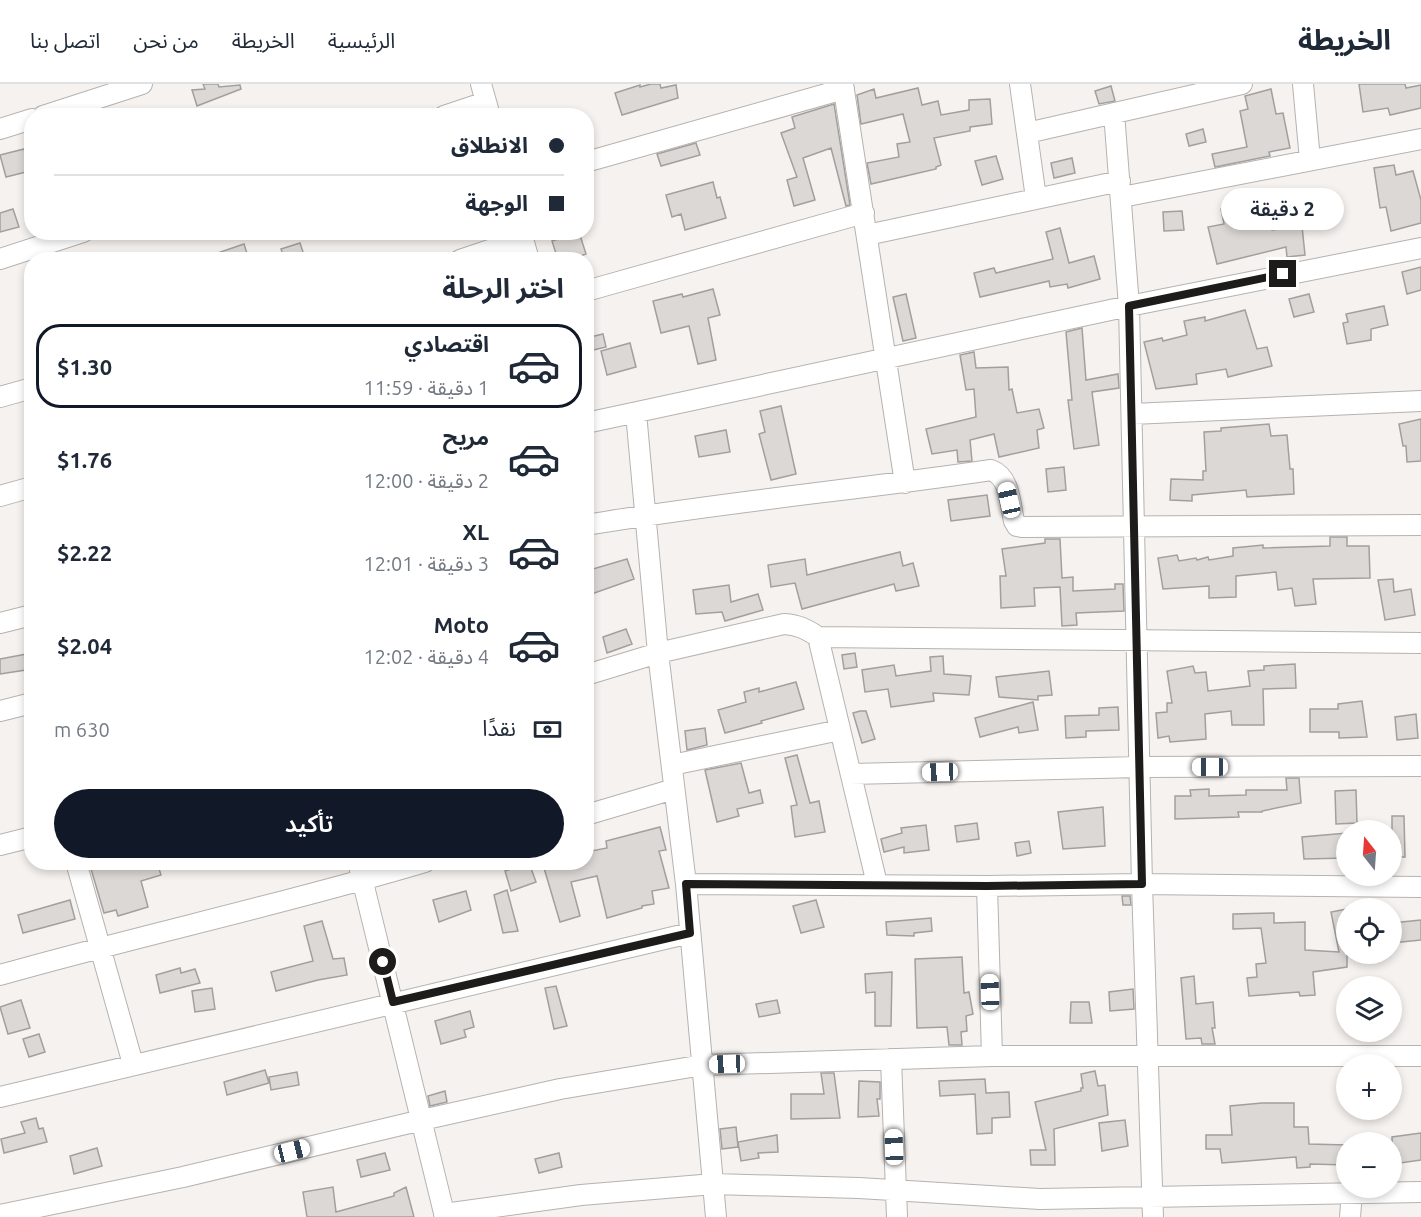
<!DOCTYPE html>
<html lang="ar">
<meta charset="utf-8">
<style>
:root{--surface:#fff;--page:#f2f2f3;--text:#1f2937;--muted:#747a83;--line:#e0e1e3;--accent:#111827}
body{margin:0;font-family:Ubuntu,"Noto Sans Arabic",sans-serif;background:var(--page);color:var(--text);direction:rtl;height:100vh;display:flex;flex-direction:column;font-size:22px;white-space:nowrap}
*{box-sizing:border-box;margin:0}
p{font-size:20px;color:var(--muted)}
.icon{flex:none;width:33px;height:33px;fill:none;stroke:currentColor;stroke-width:2;stroke-linecap:round;stroke-linejoin:round}
.map{position:relative;flex:1;overflow:hidden;direction:ltr}
.drawer{position:absolute;left:24px;top:168px;width:570px;height:618px;display:flex;flex-direction:column;background:var(--surface);border-radius:24px;box-shadow:0 3px 9px #0003;direction:rtl}
.drawer>*{flex:none}
.top-card{position:absolute;left:24px;top:24px;width:570px;height:132px;border-radius:24px;box-shadow:0 3px 9px #0003;direction:rtl;display:grid;align-content:center;height:132px;padding:0 30px;background:var(--surface)}
.needle{width:39px;rotate:343deg}
.tools{position:absolute;left:1336px;top:736px;display:grid;gap:12px}
.tools a{display:grid;place-items:center;width:66px;height:66px;border-radius:50%;background:var(--surface);box-shadow:0 3px 9px #0003;font-size:30px}
.end{position:absolute;width:27px;height:27px;margin:-14px;border:8px solid #1d1c1b;background:#fff;box-shadow:0 0 0 3px #fff}
.from{border-radius:50%}
.bubble{position:absolute;height:42px;border-radius:21px;background:var(--surface);box-shadow:0 3px 9px #0003;font-size:20px;font-weight:600;line-height:42px;text-align:center;direction:rtl}
.car{position:absolute;width:18px;height:36px;margin:-18px -9px;border-radius:8px;box-shadow:0 0 4px 2px #0007;background:linear-gradient(#fff 24%,#345 0 40%,#fff 0 76%,#345 0 86%,#fff 0)}
.top-card b{display:flex;align-items:center;gap:21px;height:57px;font-size:22px}
.top-card b+b{border-top:2px solid var(--line)}
.top-card i{width:15px;height:15px;background:var(--text)}
ul{padding:0;list-style:none}
li{display:flex;align-items:center;gap:18px;height:84px;margin:0 12px 9px;padding:0 18px;border:3px solid transparent;border-radius:24px}
li div{flex:1}
li b{display:block;font-size:22px}
li em{font-style:normal;font-weight:600}
li.selected{border-color:var(--accent)}
li>.icon{width:54px;height:54px;stroke-width:1.5}
h2{padding:0 30px;font-size:27px;line-height:72px}
.pay{display:flex;align-items:center;gap:15px;height:66px;padding:0 30px;font-size:22px}
.pay p{margin-inline-start:auto}
.primary-button{display:flex;gap:12px;margin-top:auto;padding:12px 30px}
.primary-button a{flex:1;height:69px;border-radius:36px;background:var(--accent);color:#fff;font-size:24px;font-weight:600;line-height:69px;text-align:center}
header{display:flex;align-items:center;gap:36px;box-sizing:border-box;height:84px;padding:0 30px;background:var(--surface);border-bottom:2px solid var(--line)}
header strong{font-size:28px}
nav{display:flex;gap:33px;margin-inline-start:auto;font-size:21px}
.map>svg:first-child{display:block}
</style>
<header>
<strong>الخريطة</strong>
<nav><a>الرئيسية</a><a>الخريطة</a><a>من نحن</a><a>اتصل بنا</a></nav>
</header>
<div class="map">
<svg width="1421" height="1133" viewBox="0 0 1421 1133">
<rect width="100%" height="100%" fill="#f6f2ef"/>
<!-- building -->
<path fill="#dcd8d5" stroke="#a39f9d" stroke-width="1.5" d="M203 0H218L219 3 240 1 241 5 197 22 192 6 205 5Z
M651 0H660L661 4 676 1 678 14 622 31 615 9 640 1V3Z
M1359 0H1405L1406 4 1421 1V24L1390 31 1388 24 1363 28Z
M1111 2 1115 17 1099 20 1095 7Z
M918 4 922 21 938 17 941 31 969 26V16L990 15 992 40 970 43V47L934 54 941 81 936 83V85L871 100 867 79 899 73 897 60 910 58 903 30 861 40 857 11 874 5 876 14Z
M1271 5 1276 30 1283 29 1290 64 1269 68 1270 72 1215 83 1212 70 1247 63 1240 27 1248 25 1245 12Z
M834 20 850 121 846 122 831 64 803 74 815 116 794 122 787 96 797 93 781 49 795 44 792 33Z
M1203 45 1206 58 1189 62 1186 50Z
M696 59 700 71 661 82 657 70Z
M24 65 30 87 6 93 0 71Z
M996 72 1003 95 982 101 975 77Z
M1072 74 1075 89 1054 94 1051 79Z
M1394 81 1396 91 1413 87 1421 116V139L1391 147 1386 123 1380 124 1374 84Z
M713 98 717 114 720 113 726 134 685 146 681 130 672 133 666 111Z
M1265 116 1272 146 1302 142 1305 171 1287 173 1286 163 1217 180 1208 143 1224 140 1221 125Z
M13 125 19 143 0 148V129Z
M1182 127 1184 146 1164 147 1163 128Z
M1060 144 1069 179 1094 172 1100 195 1068 204 1067 200 1050 203 1049 197 980 213 974 189 994 184 996 189 1053 175 1046 148Z
M579 148 586 170 569 176H558L552 157Z
M300 159 304 171 293 176H285L281 165Z
M244 160 249 176H206V173Z
M1421 183V206L1407 210 1402 188Z
M713 205 720 231 708 234 716 276 698 280 689 242 661 249 653 217 682 210 683 213Z
M906 210 916 254 903 257 893 213Z
M1309 210 1314 228 1294 233 1289 215Z
M1384 222 1388 241 1371 245V256L1347 260 1343 239 1348 238 1346 230Z
M1245 226 1257 265 1267 263 1272 282 1228 293 1226 285 1196 290 1197 300 1156 305 1144 258 1162 254 1163 257 1187 251 1184 237 1205 233V237Z
M1082 244 1086 296 1118 290 1119 304 1092 308 1099 361 1074 365 1068 316H1072L1066 248Z
M603 250 606 263 589 267 586 254Z
M630 259 636 283 607 291 601 267Z
M974 268 976 284 1008 283 1009 306 1012 305 1017 329 1039 325 1044 344 1037 346 1039 364 999 373 994 350 970 356 972 377 958 378 957 366 932 370 926 345 976 333 974 305 966 306 960 271Z
M781 322 796 390 771 396 759 350 765 348 760 327Z
M1421 335V377L1407 378 1406 362H1403L1399 340Z
M1269 340 1271 352 1287 351 1290 385H1293L1294 410 1247 413 1246 406 1192 411V417L1170 416 1171 395 1203 396V387H1206L1204 348 1221 347V344Z
M726 346 730 368 699 373 695 352Z
M1064 383 1066 406 1048 408 1046 385Z
M987 411 990 432 951 437 948 416Z
M1330 453H1347V462H1369L1370 494 1313 495 1316 520 1295 522 1292 504 1278 506 1276 488 1236 492V513L1209 514V502L1163 505 1158 474 1177 471 1179 477 1196 474 1197 476 1208 473 1209 476 1233 472V464L1263 461V464L1330 462Z
M1045 455H1060L1062 494 1073 493V507L1115 505V500H1123L1124 527 1076 529 1077 541 1062 542 1060 503 1034 504 1035 522 1001 524 1000 492H1006L1002 465 1045 459Z
M900 468 903 482 913 479 919 502 896 507 894 500 802 525 795 499 771 503 768 481 805 475 807 491Z
M627 475 634 495 586 512V487Z
M1393 495 1394 508 1411 505 1415 531 1385 536 1378 496Z
M729 501 731 518 758 510 763 526 725 537 722 528 696 530 693 506Z
M626 545 632 560 607 569 603 553Z
M32 569V585L0 590V575Z
M855 569 857 583 844 585 842 571Z
M943 572 944 590 971 592 969 611 933 609 934 617 891 623 888 605 865 608 862 586 894 581 896 592 931 587 930 573Z
M1295 580 1296 604 1263 605 1264 641H1232L1231 627 1205 630 1206 655 1170 658 1169 652 1158 654 1156 629 1167 628V619H1172L1167 587 1193 582 1195 589 1206 588 1208 607 1250 602 1248 587 1264 586V582Z
M1049 587 1052 611 1038 612V616L999 613 996 593Z
M796 598 804 625 761 637 762 639 725 649 718 626 746 618 744 608 759 604V608Z
M1362 617 1367 653 1339 654V648H1310V625H1338V620Z
M1033 618 1038 646 1019 649 1018 643 980 653 975 634Z
M1118 623 1119 646 1086 647V653L1066 654 1065 632 1099 631V624Z
M860 627H866L875 655 862 659 853 629Z
M1416 630 1418 654 1397 656 1395 633Z
M705 644 707 661 687 666 685 647Z
M797 671 810 719 819 717 825 748 795 753 791 722 797 721 785 674Z
M741 679 749 709 760 706 763 719 737 725 739 732 717 738 705 686Z
M1286 694H1299L1301 719 1262 727V728H1238L1239 733 1175 735V712H1191L1190 706 1209 705V712L1246 711V706H1287Z
M1356 706 1357 739 1336 740 1335 707Z
M1103 723 1105 762 1063 765 1058 728Z
M1392 732H1404L1405 773H1392Z
M977 739 979 755 957 758 955 742Z
M926 741 929 766 904 769V763L884 768 881 755 902 749 901 744Z
M660 743 666 766 659 767 669 804 652 807 654 820 642 822V824L607 834 597 792 571 798 580 832 560 838 544 784 564 778H586V768L607 764 606 757Z
M1347 749V774L1304 775 1302 753Z
M1029 757 1031 769 1017 772 1015 759Z
M89 778H157L161 791 141 797 148 823 118 832 116 826 104 829Z
M529 779 536 798 511 807 505 787Z
M507 806 518 847 503 849 494 811Z
M466 807 471 826 439 838 433 816Z
M1122 812H1130L1131 821H1123Z
M70 816 75 835 23 849 18 831Z
M816 816 824 843 801 849 793 822Z
M1347 825V883L1313 888 1315 911 1300 912 1299 908 1249 912 1247 894 1257 893 1256 880 1266 879 1261 844 1233 845V830L1274 829V839L1305 838V866L1339 868 1331 828Z
M931 834 932 847 914 849V852L887 851 886 838Z
M1421 836V856L1392 859V839Z
M322 837 333 875 344 874 347 891 318 896 276 907 271 888 313 877 304 842Z
M962 873 964 909 969 908 973 930 966 932 967 947 961 948 962 961H949L947 943 917 944 915 875Z
M180 884 181 889 195 885 200 899 160 909 156 891Z
M892 888 891 942H875V908L866 909 865 890Z
M1194 892 1196 920 1213 918 1215 944H1212L1215 960H1202L1201 954 1186 955 1181 894Z
M556 902 567 942 554 945 545 904Z
M212 904 215 925 195 928 192 907Z
M1133 905 1134 925 1110 927 1109 908Z
M21 916 30 944 8 950 0 923Z
M777 916 780 929 759 933 756 920Z
M1071 918H1089L1092 939H1070Z
M470 927 474 943 464 946 466 953 441 960 435 937Z
M39 950 45 968 29 973 23 955Z
M265 986 269 999 227 1011 224 998Z
M1095 987 1098 1002 1105 1001 1108 1031 1054 1045 1055 1081H1031L1030 1066H1046L1035 1018 1081 1007V1004H1083L1081 990Z
M297 988 299 1001 271 1006 269 993Z
M821 989H834L840 1034 791 1035V1010H824Z
M985 995 986 1009 1009 1008 1010 1033 992 1034V1049L977 1050 975 1010 940 1012 939 997Z
M859 997 880 998V1015H877L879 1032 858 1033Z
M445 1007 447 1018 430 1022 428 1012Z
M1262 1019H1294V1043H1308L1309 1060 1347 1061V1081L1310 1080V1083L1297 1084 1296 1073 1222 1079 1220 1065H1206V1051H1232L1230 1022Z
M36 1034 39 1045 43 1044 47 1058 4 1069 1 1055 25 1049 21 1038Z
M1125 1036 1128 1062 1102 1067 1099 1039Z
M736 1043 738 1063 722 1065 720 1045Z
M1421 1049V1076L1393 1080 1392 1053Z
M777 1051 778 1068 758 1069 759 1074 741 1077 738 1058Z
M97 1064 102 1082 74 1090 70 1072Z
M385 1069 390 1086 361 1093 357 1076Z
M559 1069 562 1083 539 1089 535 1075Z
M333 1103 336 1128 394 1112V1109L406 1103 414 1133H307L303 1108Z"/>
<g fill="none" stroke-linecap="round" stroke-linejoin="round">
<!-- street casing -->
<g stroke="#b6b2af" stroke-width="22">
<path id="street" d="M481 0 490 32
M843 0 905 399
M1020 0 1036 114
M1303 0 1310 76
M1114 29 1129 222 1142 800 1153 1133
M43 32 142 0
M444 32 486 18
M0 45 32 35
M1027 49 1242 0
M586 78 844 5
M1122 113 1421 55
M521 148 529 176
M867 151 1120 97
M0 175 83 148
M460 176 522 155
M586 207 864 129
M0 313 32 304
M636 329 658 569 686 800 716 1133
M1132 330 1421 317
M586 339 1129 222 1421 164
M0 412 32 403
M586 441C721 418 857 406 991 386 1010 393 1010 419 1014 437L1017 442 1022 443 1421 441
M0 539 32 531
M818 553 877 800
M586 591 658 569 784 540C798 541 807 545 818 553L1421 559
M0 627 32 619
M672 681 840 646
M851 690 1139 683 1421 682
M586 731 674 705
M0 761 32 753
M76 778 133 980
M358 778 445 1133
M686 800 987 802 1142 800 1421 803
M987 802 992 972
M0 891C141 851 285 820 425 778
M891 975 897 1133
M0 1013 690 849
M444 1130 581 1111 714 1100 859 1104 1040 1115 1421 1108
M0 1131 183 1093 422 1036 560 1005 703 981 992 972H1421
M1350 1133 1352 1108"/>
</g>
<!-- street -->
<use href="#street" stroke="#fff" stroke-width="20"/>
</g>
<g fill="none" stroke-linecap="round" stroke-linejoin="round">
<!-- route -->
<path stroke="#1d1c1b" stroke-width="8" d="M383 878 393 918 690 849 686 800 987 802 1142 800 1129 222 1283 190"/>
</g>
</svg>
<div class="tools">
<a><svg class="needle" viewBox="-14 -14 28 28"><path d="M0-13l5 13h-10z" fill="#e53935"/><path d="M0 13l5-13h-10z" fill="#747a83"/></svg></a>
<a><svg class="icon" aria-label="locate" viewBox="0 0 24 24"><circle cx="12" cy="12" r="6"/><path d="M12 2v4M12 18v4M2 12h4M18 12h4"/></svg></a>
<a><svg class="icon" aria-label="layers" viewBox="0 0 24 24"><path d="M12 4l9 5-9 5-9-5zM3 14l9 5 9-5"/></svg></a>
<a>+</a>
<a>−</a>
</div>
<i class="end from" style="left:383px;top:878px"></i>
<i class="end" style="left:1283px;top:190px"></i>
<div class="bubble" style="left:1221px;top:104px;width:123px">2 دقيقة</div>
<i class="car" style="left:1009px;top:416px;rotate:347deg"></i>
<i class="car" style="left:1210px;top:683px;rotate:270deg"></i>
<i class="car" style="left:940px;top:688px;rotate:268deg"></i>
<i class="car" style="left:990px;top:908px;rotate:358deg"></i>
<i class="car" style="left:727px;top:980px;rotate:268deg"></i>
<i class="car" style="left:894px;top:1063px;rotate:358deg"></i>
<i class="car" style="left:292px;top:1067px;rotate:76deg"></i>
<div class="top-card">
<b><i class="from"></i>الانطلاق</b>
<b><i></i>الوجهة</b>
</div>
<section class="drawer">
<h2>اختر الرحلة</h2>
<ul>
<li class="selected"><svg class="icon" aria-label="car" viewBox="0 0 24 24"><path d="M5 17H2v-5l4-1 3-4h7l3 4 3 1v5h-3M9 17h6M6 11h13"/><circle cx="7" cy="17" r="2"/><circle cx="17" cy="17" r="2"/></svg><div><b>اقتصادي</b><p>1 دقيقة · 11:59</p></div><em>$1.30</em></li>
<li><svg class="icon" aria-label="car" viewBox="0 0 24 24"><path d="M5 17H2v-5l4-1 3-4h7l3 4 3 1v5h-3M9 17h6M6 11h13"/><circle cx="7" cy="17" r="2"/><circle cx="17" cy="17" r="2"/></svg><div><b>مريح</b><p>2 دقيقة · 12:00</p></div><em>$1.76</em></li>
<li><svg class="icon" aria-label="car" viewBox="0 0 24 24"><path d="M5 17H2v-5l4-1 3-4h7l3 4 3 1v5h-3M9 17h6M6 11h13"/><circle cx="7" cy="17" r="2"/><circle cx="17" cy="17" r="2"/></svg><div><b>XL</b><p>3 دقيقة · 12:01</p></div><em>$2.22</em></li>
<li><svg class="icon" aria-label="car" viewBox="0 0 24 24"><path d="M5 17H2v-5l4-1 3-4h7l3 4 3 1v5h-3M9 17h6M6 11h13"/><circle cx="7" cy="17" r="2"/><circle cx="17" cy="17" r="2"/></svg><div><b>Moto</b><p>4 دقيقة · 12:02</p></div><em>$2.04</em></li>
</ul>
<div class="pay"><svg class="icon" aria-label="cash" viewBox="0 0 24 24"><path d="M3 7h18v10H3z"/><circle cx="12" cy="12" r="2"/></svg>نقدًا<p>630 m</p></div>
<div class="primary-button"><a>تأكيد</a></div>
</section>
</div>
